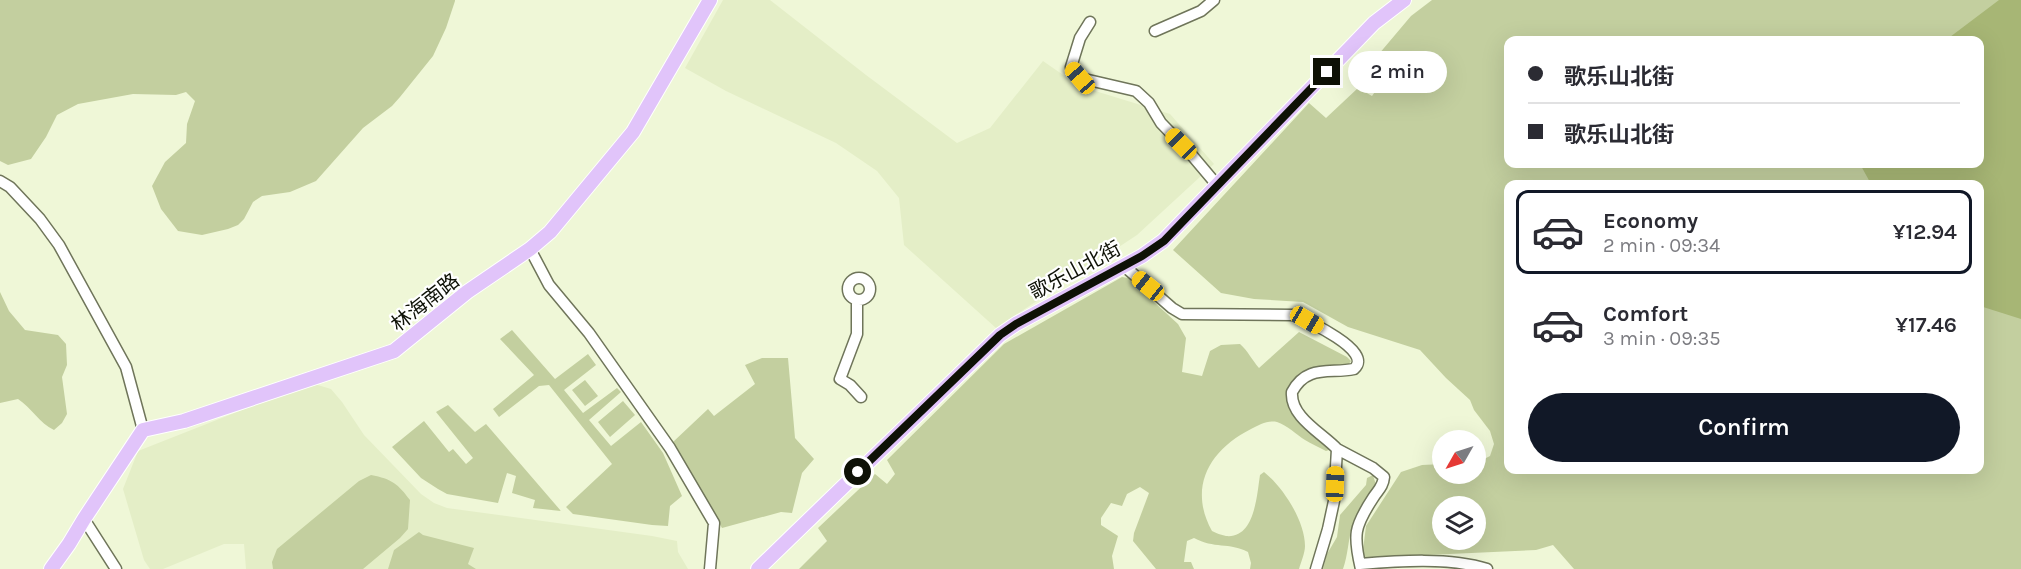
<!DOCTYPE html>
<meta charset="utf-8">
<style>
:root{--surface:#fff;--page:#f2f2f3;--text:#2b2b33;--muted:#7c7c81;--line:#e1e1e2;--accent:#111827}
body{margin:0;font-family:Karla,"Noto Sans SC",sans-serif;background:var(--page);color:var(--text);height:100vh;display:flex;flex-direction:column;font-size:22px;white-space:nowrap}
*{box-sizing:border-box;margin:0}
p{font-size:20px;color:var(--muted)}
.icon{flex:none;width:33px;height:33px;fill:none;stroke:currentColor;stroke-width:2;stroke-linecap:round;stroke-linejoin:round}
.map{position:relative;flex:1;overflow:hidden}
.details{position:absolute;left:1504px;top:180px;width:480px;height:294px;display:flex;flex-direction:column;background:var(--surface);border-radius:12px;box-shadow:0 6px 24px #0002}
.details>*{flex:none}
.banner{position:absolute;left:1504px;top:36px;width:480px;height:132px;border-radius:12px;box-shadow:0 6px 24px #0002;display:grid;align-content:center;height:132px;padding:0 24px;background:var(--surface)}
.needle{width:39px;rotate:231deg}
.tools{position:absolute;left:1432px;top:430px;display:grid;gap:12px}
.tools a{display:grid;place-items:center;width:54px;height:54px;border-radius:50%;background:var(--surface);box-shadow:0 6px 24px #0002;font-size:30px}
.end{position:absolute;width:27px;height:27px;margin:-14px;border:8px solid #0e1106;background:#fff;box-shadow:0 0 0 3px #fff}
.from{border-radius:50%}
.bubble{position:absolute;height:42px;border-radius:21px;background:var(--surface);box-shadow:0 6px 24px #0002;font-size:20px;font-weight:600;line-height:42px;text-align:center}
.car{position:absolute;width:18px;height:36px;margin:-18px -9px;border-radius:8px;box-shadow:0 0 4px 2px #0007;background:linear-gradient(#f5c518 24%,#345 0 40%,#f5c518 0 76%,#345 0 86%,#f5c518 0)}
.banner b{display:flex;align-items:center;gap:21px;height:57px;font-size:22px}
.banner b+b{border-top:2px solid var(--line)}
.banner i{width:15px;height:15px;background:var(--text)}
ul{padding:10px 0 0;list-style:none}
li{display:flex;align-items:center;gap:18px;height:84px;margin:0 12px 9px;padding:0 12px;border:3px solid transparent;border-radius:12px}
li div{flex:1}
li b{display:block;font-size:22px}
li em{font-style:normal;font-weight:600}
li.current{border-color:var(--accent)}
li>.icon{width:54px;height:54px;stroke-width:1.5}
.primary-button{display:flex;gap:12px;margin-top:auto;padding:12px 24px}
.primary-button a{flex:1;height:69px;border-radius:36px;background:var(--accent);color:#fff;font-size:24px;font-weight:600;line-height:69px;text-align:center}
.map>svg:first-child{display:block}
</style>
<div class="map">
<svg width="2021" height="569" viewBox="0 0 2021 569">
<rect width="100%" height="100%" fill="#eff7d7"/>
<!-- built -->
<path fill="#e4eec7" d="M723 0H770L866 75 957 143 990 128 1043 61 1079 86 1170 114 1214 164 1137 235 996 328 904 245 899 198 877 171 836 143 726 91 685 68Z
M311 383 331 389 342 402 364 435 421 494 434 503 447 508 652 536 677 541 678 552 688 569H246L244 544H224L163 569H150L144 560 123 489 138 451Z"/>
<!-- green -->
<path fill="#c3cf9f" fill-rule="evenodd" d="M0 0H455V1L446 28 433 56 400 97 392 106 363 128 316 181 290 192 262 196 253 202 244 219 238 225 228 229 202 235 178 231 161 209 152 186 165 162 186 143 187 124 195 101 186 92 176 95 133 94 78 104 57 115 46 137 31 159 8 165 0 161Z
M1432 0H2021V569H1574L1553 545 1536 550 1362 558 1366 526 1401 472 1422 465 1443 464V474H1476V463L1490 456 1494 444 1490 431 1474 410 1470 400 1446 378 1420 350 1348 327 1303 302 1254 299 1221 293 1173 250 1309 103 1326 118 1358 88 1372 96 1386 76 1373 61 1411 16ZM1509 40H1980V164H1509ZM1509 184H1980V470H1509ZM1443 507H1476V540H1443Z
M1122 277 1128 278 1178 324 1186 338 1182 372 1202 376 1210 351 1221 345 1240 344C1248 351 1252 360 1259 368L1299 332 1347 357 1351 361 1348 365C1338 366 1325 365 1315 367 1298 371 1282 388 1288 405 1293 420 1319 438 1332 449L1326 451C1319 447 1311 444 1305 440 1297 435 1287 425 1277 422 1268 420 1259 425 1251 429 1209 450 1188 488 1212 531 1216 533 1221 535 1226 536 1255 539 1257 494 1260 475L1264 472C1283 487 1305 521 1305 546 1305 553 1301 562 1299 569H1250L1251 563 1248 552C1229 542 1214 549 1194 538L1187 541 1184 562H1191L1194 569H1156L1133 541 1134 533 1149 493 1140 487 1127 494 1122 506 1111 503 1101 518V525L1118 536 1112 556 1114 569H799L827 541 818 528 875 474 887 484 895 474 887 460 1004 344Z
M0 292 9 311 25 330 58 335 66 344 67 365 62 377 67 414 62 423 54 430C39 423 32 408 18 399L0 403Z
M512 330 555 379 588 354 596 365 564 390 583 413 617 388 621 392 589 420 611 446 641 422 663 453 682 496 670 506 668 526 652 525 573 514 566 507 612 464 549 385 539 386 499 417 493 409 534 375 500 339Z
M762 358H788L795 438 814 459 802 473 792 513 781 512 722 528 673 442 708 409 714 416 755 384 745 365Z
M585 380 598 396 585 406 572 390Z
M623 401 635 415 610 437 598 422Z
M448 405 475 432 486 424 561 511 533 508 535 500 512 493 516 476 507 473 498 503 447 494 438 489 421 478 392 447 424 421 449 452 453 449 466 464 473 458 436 412Z
M371 475C392 479 398 484 410 500L408 529 400 538 363 569H273L272 562 277 549 359 481Z
M1373 475 1376 485C1366 498 1356 511 1352 527 1348 541 1348 555 1343 569H1323L1327 554 1337 537 1340 515 1366 485 1367 478Z
M419 532 423 535 474 548 468 564 476 569H388L394 550Z"/>
<!-- water -->
<path fill="#a7b675" d="M1999 0H2021V319L1980 306V184H1871L1860 164H1980V40H1946Z"/>
<g fill="none" stroke-linecap="round" stroke-linejoin="round">
<!-- minor casing -->
<g stroke="#6f755a" stroke-width="13">
<path id="minor" d="M1090 22 1080 38 1071 67 1080 78 1136 91 1149 103 1161 123 1190 153 1217 185
M1155 31 1201 11 1214 0
M0 181 10 187 40 219 59 245 126 367 143 430
M530 249 549 285 589 333 670 448 714 523 710 569
M1124 266 1172 308 1182 314 1293 315C1306 320 1375 351 1354 369 1330 374 1307 364 1292 392 1290 417 1322 433 1337 449L1334 501 1328 529 1316 569
M848 289a11 11 0 1 1 22 0a11 11 0 1 1-22 0Z
M857 300V334L840 379 850 385 861 397
M1337 449 1373 468 1384 477C1383 487 1378 490 1373 498 1354 527 1353 535 1361 569
M84 519 116 569
M1360 564C1397 561 1451 557 1487 569"/>
</g>
<!-- major casing -->
<g stroke="#fff" stroke-width="16">
<path id="major" d="M51 569 69 544 84 519 143 430 184 421 394 351 467 292 530 249 550 232 633 132 710 0
M758 569 1000 335 1016 324 1142 256 1163 241 1374 23 1404 0"/>
</g>
<!-- minor -->
<use href="#minor" stroke="#fff" stroke-width="10"/>
<!-- major -->
<use href="#major" stroke="#e1c4fa" stroke-width="14"/>
</g>
<g fill="none" stroke-linecap="round" stroke-linejoin="round">
<!-- route -->
<path stroke="#0e1106" stroke-width="8" d="M858 472 1000 335 1016 324 1142 256 1164 241 1327 72"/>
</g>
<g text-anchor="middle" stroke-width="4.5" stroke-linejoin="round" paint-order="stroke">
<!-- street labels -->
<g font-size="20" fill="#0e1106" stroke="#fff">
<text transform="translate(1075 270) rotate(-28)" y="7">歌乐山北街</text>
<text transform="translate(425 302) rotate(-38)" y="7">林海南路</text>
</g>
</g>
</svg>
<div class="tools">
<a><svg class="needle" viewBox="-14 -14 28 28"><path d="M0-13l5 13h-10z" fill="#e53935"/><path d="M0 13l5-13h-10z" fill="#7c7c81"/></svg></a>
<a><svg class="icon" aria-label="layers" viewBox="0 0 24 24"><path d="M12 4l9 5-9 5-9-5zM3 14l9 5 9-5"/></svg></a>
</div>
<i class="end from" style="left:858px;top:472px"></i>
<i class="end" style="left:1327px;top:72px"></i>
<div class="bubble" style="left:1348px;top:51px;width:99px">2 min</div>
<i class="car" style="left:1080px;top:78px;rotate:319deg"></i>
<i class="car" style="left:1181px;top:144px;rotate:315deg"></i>
<i class="car" style="left:1148px;top:286px;rotate:309deg"></i>
<i class="car" style="left:1307px;top:320px;rotate:120deg"></i>
<i class="car" style="left:1335px;top:484px;rotate:2deg"></i>
<div class="banner">
<b><i class="from"></i>歌乐山北街</b>
<b><i></i>歌乐山北街</b>
</div>
<section class="details">
<ul>
<li class="current"><svg class="icon" aria-label="car" viewBox="0 0 24 24"><path d="M5 17H2v-5l4-1 3-4h7l3 4 3 1v5h-3M9 17h6M6 11h13"/><circle cx="7" cy="17" r="2"/><circle cx="17" cy="17" r="2"/></svg><div><b>Economy</b><p>2 min · 09:34</p></div><em>¥12.94</em></li>
<li><svg class="icon" aria-label="car" viewBox="0 0 24 24"><path d="M5 17H2v-5l4-1 3-4h7l3 4 3 1v5h-3M9 17h6M6 11h13"/><circle cx="7" cy="17" r="2"/><circle cx="17" cy="17" r="2"/></svg><div><b>Comfort</b><p>3 min · 09:35</p></div><em>¥17.46</em></li>
</ul>
<div class="primary-button"><a>Confirm</a></div>
</section>
</div>
